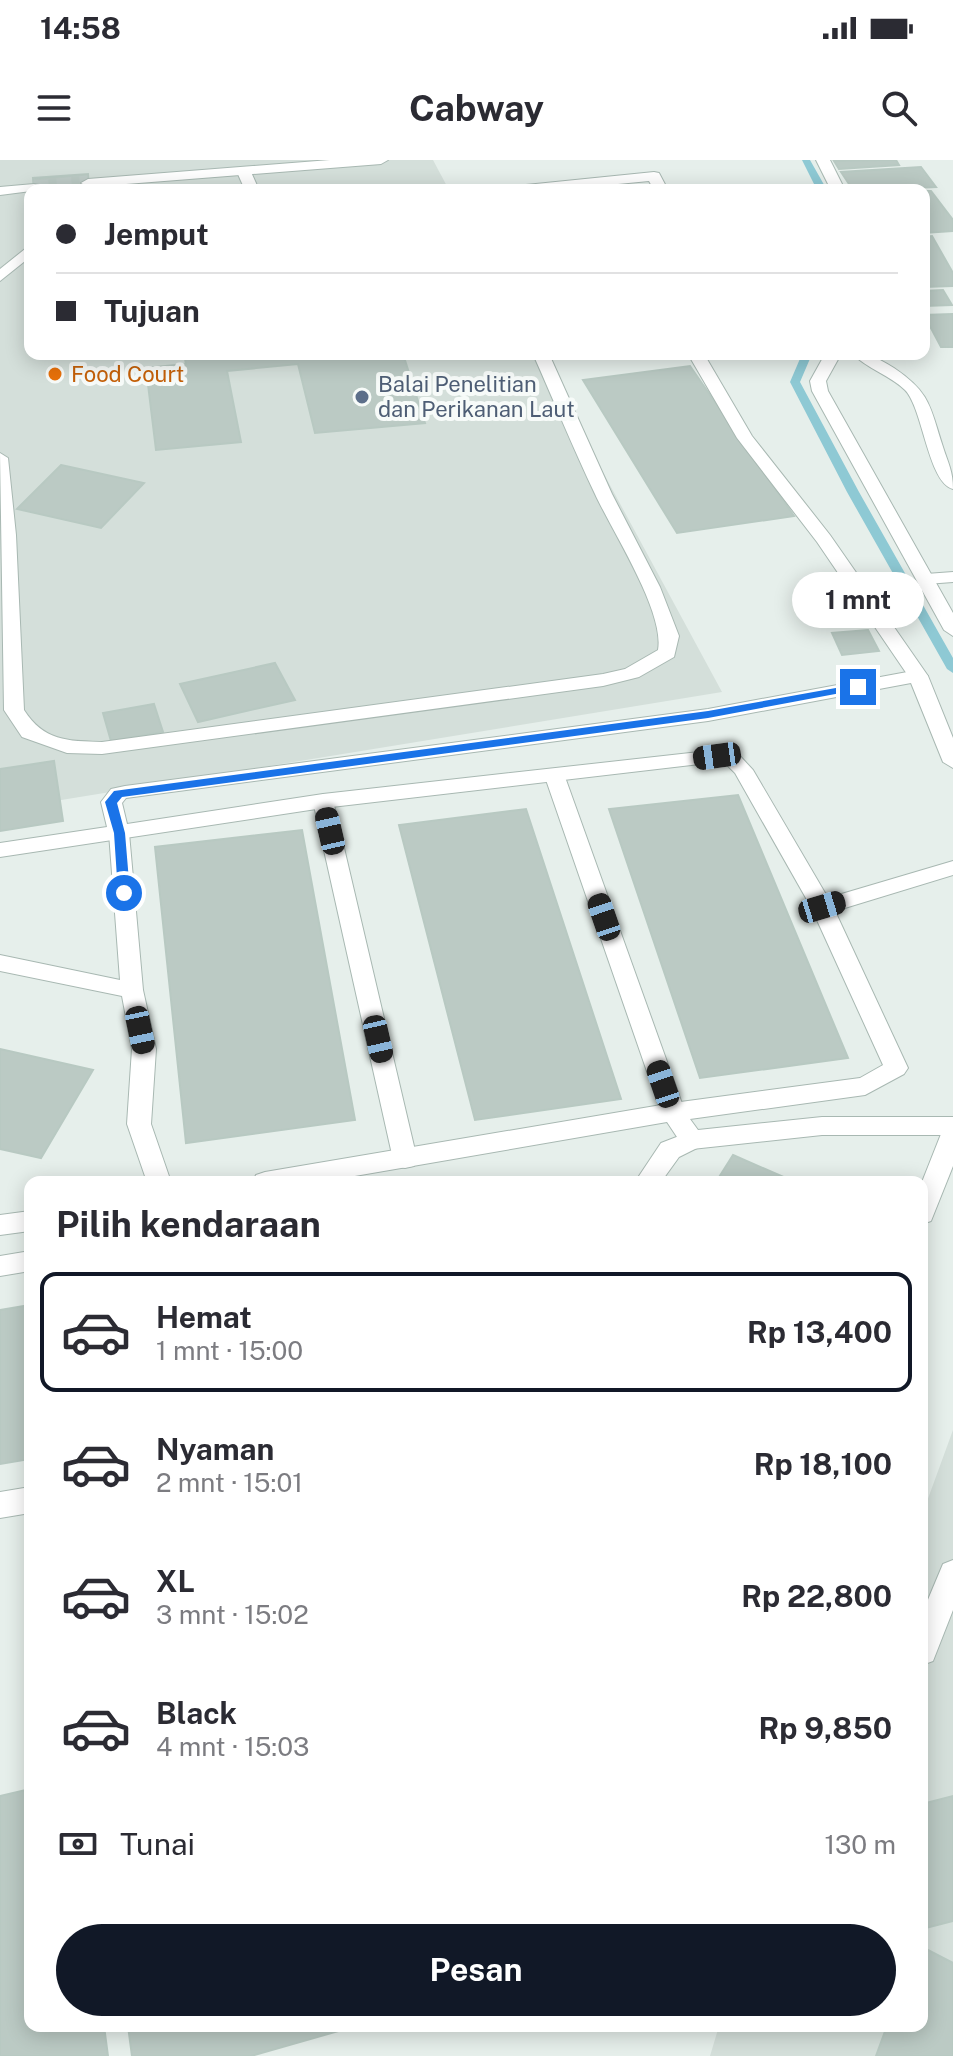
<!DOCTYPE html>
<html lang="id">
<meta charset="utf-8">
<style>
:root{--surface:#fff;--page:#f2f2f3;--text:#2b2b33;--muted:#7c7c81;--line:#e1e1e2;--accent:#111827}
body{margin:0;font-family:"Public Sans",sans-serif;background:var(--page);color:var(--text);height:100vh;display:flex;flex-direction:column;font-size:30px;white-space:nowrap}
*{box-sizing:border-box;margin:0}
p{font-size:26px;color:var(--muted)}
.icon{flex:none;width:44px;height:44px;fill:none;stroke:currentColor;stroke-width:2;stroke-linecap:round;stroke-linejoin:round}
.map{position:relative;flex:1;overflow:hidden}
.details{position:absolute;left:24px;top:1016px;width:904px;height:856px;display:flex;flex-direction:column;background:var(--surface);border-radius:16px;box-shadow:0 4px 20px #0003}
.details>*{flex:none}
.guide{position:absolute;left:24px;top:24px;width:906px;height:176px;border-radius:16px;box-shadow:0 4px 20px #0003;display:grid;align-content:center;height:176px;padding:0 32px;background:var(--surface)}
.end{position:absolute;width:36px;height:36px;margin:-18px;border:10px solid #1a73e8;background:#fff;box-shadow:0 0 0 4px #fff}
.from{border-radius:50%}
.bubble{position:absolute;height:56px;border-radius:28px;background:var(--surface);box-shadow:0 4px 20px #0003;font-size:26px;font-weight:700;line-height:56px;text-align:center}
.car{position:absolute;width:24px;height:48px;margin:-24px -12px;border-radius:10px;box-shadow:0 0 6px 2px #0007;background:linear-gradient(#222 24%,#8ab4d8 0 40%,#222 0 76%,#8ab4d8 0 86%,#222 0)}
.guide b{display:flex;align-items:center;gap:28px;height:76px;font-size:30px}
.guide b+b{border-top:2px solid var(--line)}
.guide i{width:20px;height:20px;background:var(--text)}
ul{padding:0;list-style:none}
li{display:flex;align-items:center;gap:24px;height:120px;margin:0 16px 12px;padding:0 16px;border:4px solid transparent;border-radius:16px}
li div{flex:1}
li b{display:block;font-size:30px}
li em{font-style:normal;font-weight:700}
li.current{border-color:var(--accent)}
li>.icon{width:72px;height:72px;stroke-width:1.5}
h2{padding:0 32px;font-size:36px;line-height:96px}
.pay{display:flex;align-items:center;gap:20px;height:88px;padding:0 32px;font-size:30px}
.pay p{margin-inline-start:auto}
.action{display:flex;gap:16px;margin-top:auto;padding:16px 32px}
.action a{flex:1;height:92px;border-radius:48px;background:var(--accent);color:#fff;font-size:32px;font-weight:700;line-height:92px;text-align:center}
.status{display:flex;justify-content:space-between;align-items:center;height:56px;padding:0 40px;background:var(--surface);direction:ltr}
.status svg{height:22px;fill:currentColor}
header{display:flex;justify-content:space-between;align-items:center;height:104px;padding:0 32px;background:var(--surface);font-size:36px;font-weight:700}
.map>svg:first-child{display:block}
</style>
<div class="status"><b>14:58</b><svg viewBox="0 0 49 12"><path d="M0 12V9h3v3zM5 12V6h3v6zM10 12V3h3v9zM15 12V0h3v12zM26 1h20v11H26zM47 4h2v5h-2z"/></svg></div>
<header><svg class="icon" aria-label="menu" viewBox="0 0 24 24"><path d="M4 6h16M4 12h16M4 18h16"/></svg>Cabway<svg class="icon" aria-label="search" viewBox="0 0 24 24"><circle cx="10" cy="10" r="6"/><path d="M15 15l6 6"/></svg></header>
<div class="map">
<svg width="953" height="1896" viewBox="0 0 953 1896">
<rect width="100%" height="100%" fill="#e6efeb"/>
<!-- built -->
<path fill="#d4dfda" d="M0 0H433L449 30H30V194H539L722 532 0 650Z
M953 1270V1896H710L719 1866H922V1355Z"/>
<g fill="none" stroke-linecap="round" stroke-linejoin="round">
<!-- stream -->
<path fill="#8ec9d4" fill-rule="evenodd" d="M802 0H810L827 30H817Z
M802 194H812L800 222 859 332 953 498V513L947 509 847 332 790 222Z"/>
</g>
<!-- building -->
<path fill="#bbcac4" stroke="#b8c9c2" stroke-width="2" d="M896 0 899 5 839 9 834 1Z
M921 7 936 27 853 30 841 12Z
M88 14 89 30H34L33 18Z
M924 31H931L953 60V71L924 73Z
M932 76 953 113V126L924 127V77Z
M943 130 952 145 924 146V131Z
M953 154V187H941L924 155Z
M184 194H403L425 263 315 273 298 204 227 211 241 282 156 290 146 208 186 204Z
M690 206 794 356 677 373 583 220Z
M61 305 144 323 101 368 17 349Z
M868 470 879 491 842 495 832 473Z
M275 503 295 540 198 562 180 524Z
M154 544 163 572 111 581 103 553Z
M54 601 63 661 0 671V609Z
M738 635 848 898 700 918 609 649Z
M526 649 621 939 475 960 399 665Z
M302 670 355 960 186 983 155 687Z
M0 889 93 910 41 998 0 989Z
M733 995 795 1022H716Z
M30 1145V1299L0 1304V1150Z
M30 1629V1866H104L108 1896H0V1636Z
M953 1636V1761L922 1769V1644Z
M922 1787 953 1803V1896H876L887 1866H922Z
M128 1866H356L251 1896H132Z"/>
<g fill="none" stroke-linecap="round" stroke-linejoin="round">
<!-- tertiary-tunnel -->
<path stroke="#bfccc8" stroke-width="15" stroke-dasharray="15 8" stroke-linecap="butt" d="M34 28 88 23"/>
<!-- service casing -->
<g stroke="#a8b8b2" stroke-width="2">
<path id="service" d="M244 8 251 12 259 30H245L237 12Z
M654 12 659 13 668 30H654L649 21 556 30H509L516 26Z
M30 85V97L0 121V109Z
M533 194H549L612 334 660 427 679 476 674 497 639 517 603 526 102 594 67 593 22 577 4 550 0 293 8 298 16 375 24 550C44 581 67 581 102 582L603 514 625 509 658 490C665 452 612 371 595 334 573 288 554 241 533 194Z
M688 194H704L752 276 830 375 928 516 925 520H911L817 382 737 278Z
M853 194C871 194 879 199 894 208 931 233 930 247 943 287 948 303 953 311 953 329 928 323 923 248 905 230 890 215 867 209 853 194Z
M953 412V422L926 424 917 419 926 414Z
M555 611 565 617 685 952 682 958 673 961 664 958 661 952 545 617Z
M323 634 333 641 417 999 414 1006 405 1008 396 1006 393 999 313 641Z
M119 666 129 673 143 830 156 889 151 964 171 1022H147L127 964 132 889 122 836 0 811V795L120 820 109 673Z
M953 965V1006L931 1061 922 1064V1022L941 974 944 968Z
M692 971 701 974 704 980 701 986 679 997 661 1022H635L661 983Z
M953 1400V1450L933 1501 922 1505V1454L943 1404Z"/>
</g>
<!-- minor casing -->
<g stroke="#a8b8b2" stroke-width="2">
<path id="minor" d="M918 510 928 516 953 578V608L943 602 911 523 708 561 126 638 122 643 127 664 323 634 717 590 740 596 753 610 828 738 953 701V715L835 751 908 908 904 914 865 935 690 959 698 970 822 957H953V975H822L692 989 683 986 667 962 320 1022H253L256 1015 265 1012 673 943 860 918 883 905 811 747 735 613 726 604 717 602 323 648 0 697V683L107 667 101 642 111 629 125 626 708 549Z
M30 1051V1071L0 1075V1055Z
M30 1091V1111L0 1116V1096Z
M30 1327V1353L0 1358V1332Z"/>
</g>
<!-- tertiary casing -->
<g stroke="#a8b8b2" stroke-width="2">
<path id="tertiary" d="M330 0H388L381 4 88 27 81 23 88 19Z
M816 0H830L845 30H831Z
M34 24 39 25V30L0 35V27Z
M825 194H841L826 221 828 231 953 453V476L944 470 812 231 810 221Z"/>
</g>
<!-- service -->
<use href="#service" fill="#fff" fill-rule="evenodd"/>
<!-- minor -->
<use href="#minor" fill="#fff" fill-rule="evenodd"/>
<!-- tertiary -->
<use href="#tertiary" fill="#fff" fill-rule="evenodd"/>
</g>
<!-- route -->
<path fill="#1a73e8" d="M858 524 862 525V529L708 558 122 637 117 643 125 673 130 733 124 737 118 733 114 673 105 642 114 631 708 551Z"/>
<!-- markers -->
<circle fill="#e8710a" stroke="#f7fbf9" stroke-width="3" cx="55" cy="214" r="8"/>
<circle fill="#5c6f8a" stroke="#f7fbf9" stroke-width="3" cx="362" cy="237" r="8"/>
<g text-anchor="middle" stroke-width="8" stroke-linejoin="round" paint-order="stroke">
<!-- far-food labels -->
<g font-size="22" fill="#c56008" stroke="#f7fbf9" text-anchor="start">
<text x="71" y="222">Food Court</text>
</g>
<!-- far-service labels -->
<g font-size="22" fill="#4e5e75" stroke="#f7fbf9" text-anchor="start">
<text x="378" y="232">Balai Penelitian<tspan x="378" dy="25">dan Perikanan Laut</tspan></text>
</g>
</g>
</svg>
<i class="end from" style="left:124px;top:733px"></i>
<i class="end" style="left:858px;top:527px"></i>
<div class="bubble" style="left:792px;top:412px;width:132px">1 mnt</div>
<i class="car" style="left:717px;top:596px;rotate:262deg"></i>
<i class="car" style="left:330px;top:671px;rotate:347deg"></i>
<i class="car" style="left:822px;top:747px;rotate:73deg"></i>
<i class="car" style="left:604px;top:757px;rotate:341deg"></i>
<i class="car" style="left:140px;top:870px;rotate:168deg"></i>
<i class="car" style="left:378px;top:879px;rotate:167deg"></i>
<i class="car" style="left:663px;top:924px;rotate:341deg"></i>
<div class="guide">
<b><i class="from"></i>Jemput</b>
<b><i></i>Tujuan</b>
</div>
<section class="details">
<h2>Pilih kendaraan</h2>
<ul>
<li class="current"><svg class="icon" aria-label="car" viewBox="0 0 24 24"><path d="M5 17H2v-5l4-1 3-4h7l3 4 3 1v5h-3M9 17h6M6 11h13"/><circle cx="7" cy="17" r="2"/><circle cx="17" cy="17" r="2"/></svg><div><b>Hemat</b><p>1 mnt · 15:00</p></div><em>Rp 13,400</em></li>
<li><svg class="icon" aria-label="car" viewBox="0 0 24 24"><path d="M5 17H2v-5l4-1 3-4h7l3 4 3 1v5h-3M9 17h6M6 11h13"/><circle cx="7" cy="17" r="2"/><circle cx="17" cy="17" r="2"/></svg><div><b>Nyaman</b><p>2 mnt · 15:01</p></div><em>Rp 18,100</em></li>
<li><svg class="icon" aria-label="car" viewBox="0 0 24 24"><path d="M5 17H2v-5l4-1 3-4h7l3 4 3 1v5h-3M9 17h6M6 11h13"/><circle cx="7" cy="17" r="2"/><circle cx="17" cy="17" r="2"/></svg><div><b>XL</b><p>3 mnt · 15:02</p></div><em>Rp 22,800</em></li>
<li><svg class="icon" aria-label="car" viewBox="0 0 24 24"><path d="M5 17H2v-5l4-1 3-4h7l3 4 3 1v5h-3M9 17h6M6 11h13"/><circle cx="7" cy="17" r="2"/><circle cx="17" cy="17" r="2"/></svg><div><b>Black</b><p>4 mnt · 15:03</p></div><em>Rp 9,850</em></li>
</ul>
<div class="pay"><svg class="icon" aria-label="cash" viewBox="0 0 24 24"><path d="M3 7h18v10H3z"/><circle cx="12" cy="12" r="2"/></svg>Tunai<p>130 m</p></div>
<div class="action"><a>Pesan</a></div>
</section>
</div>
